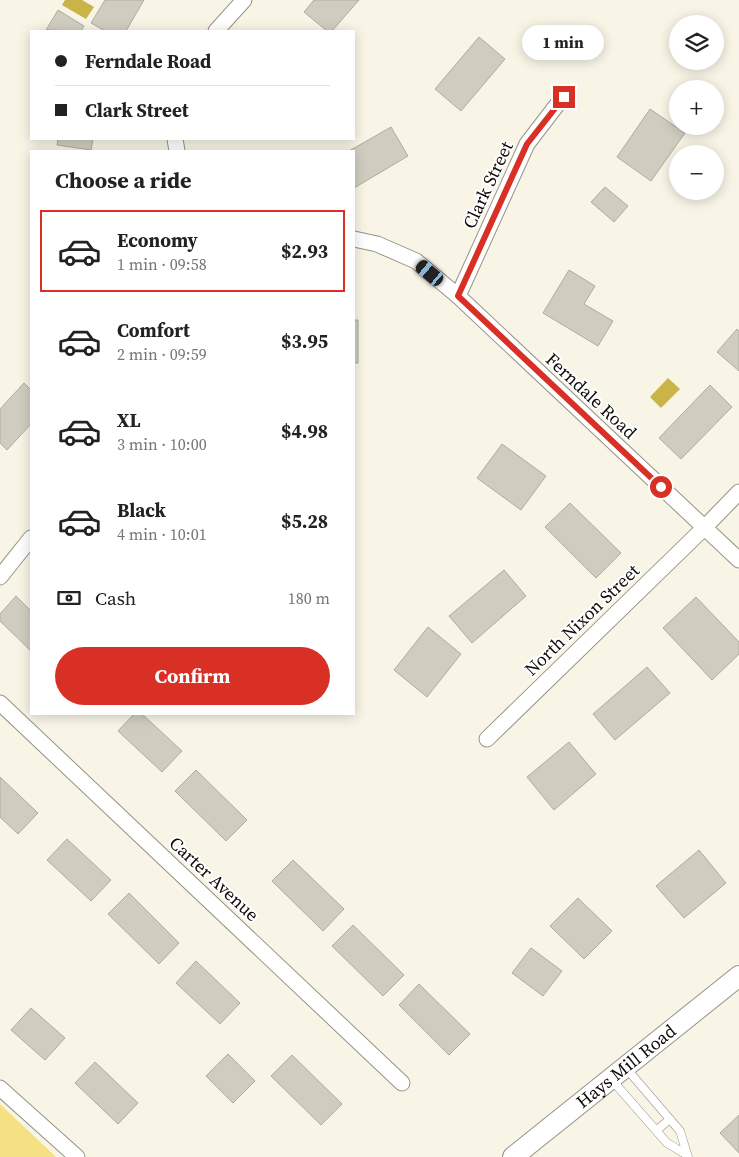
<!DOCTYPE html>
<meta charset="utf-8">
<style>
:root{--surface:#fff;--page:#f2f2f2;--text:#222;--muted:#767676;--line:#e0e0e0;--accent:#d93025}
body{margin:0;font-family:"Source Serif 4",serif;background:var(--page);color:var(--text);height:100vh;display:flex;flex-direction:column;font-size:19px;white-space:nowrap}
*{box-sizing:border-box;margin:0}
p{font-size:16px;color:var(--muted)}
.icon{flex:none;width:28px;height:28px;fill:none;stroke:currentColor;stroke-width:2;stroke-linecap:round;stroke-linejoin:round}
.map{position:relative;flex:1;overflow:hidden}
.sheet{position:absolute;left:30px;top:150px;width:325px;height:565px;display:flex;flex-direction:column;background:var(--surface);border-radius:0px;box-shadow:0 2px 12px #0003}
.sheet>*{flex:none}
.top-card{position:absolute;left:30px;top:30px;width:325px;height:110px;border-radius:0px;box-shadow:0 2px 12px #0003;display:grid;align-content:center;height:110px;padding:0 25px;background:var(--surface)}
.buttons{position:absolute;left:669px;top:15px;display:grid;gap:10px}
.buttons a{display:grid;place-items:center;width:55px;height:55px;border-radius:50%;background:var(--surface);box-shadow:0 2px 12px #0003;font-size:25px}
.end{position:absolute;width:22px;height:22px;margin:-11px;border:6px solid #d93025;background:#fff;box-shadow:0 0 0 2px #fff}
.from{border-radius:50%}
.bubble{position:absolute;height:35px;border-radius:18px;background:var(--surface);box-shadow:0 2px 12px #0003;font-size:16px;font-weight:700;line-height:35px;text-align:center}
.car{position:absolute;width:15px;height:30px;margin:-15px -8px;border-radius:6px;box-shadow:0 0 4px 1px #0007;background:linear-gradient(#222 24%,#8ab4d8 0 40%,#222 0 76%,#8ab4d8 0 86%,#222 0)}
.top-card b{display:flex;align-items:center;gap:18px;height:48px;font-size:19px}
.top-card b+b{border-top:1px solid var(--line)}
.top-card i{width:12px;height:12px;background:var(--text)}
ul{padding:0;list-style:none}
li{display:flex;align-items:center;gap:15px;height:82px;margin:0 10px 8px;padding:0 15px;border:2px solid transparent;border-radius:0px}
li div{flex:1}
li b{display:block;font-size:19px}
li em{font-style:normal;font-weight:700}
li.active{border-color:var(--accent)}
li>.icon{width:45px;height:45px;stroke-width:1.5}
h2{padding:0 25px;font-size:22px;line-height:60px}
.pay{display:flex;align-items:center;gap:12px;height:55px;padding:0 25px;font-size:19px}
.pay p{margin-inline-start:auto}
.primary-button{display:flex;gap:10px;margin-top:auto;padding:10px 25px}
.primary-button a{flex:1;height:58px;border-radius:30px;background:var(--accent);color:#fff;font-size:20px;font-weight:700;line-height:58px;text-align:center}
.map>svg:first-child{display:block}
</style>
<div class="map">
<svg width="739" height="1157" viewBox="0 0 739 1157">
<rect width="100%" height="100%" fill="#f8f5e7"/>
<!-- green -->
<path fill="#f5e083" d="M0 1104 56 1157H0Z"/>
<!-- water -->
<path fill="#cab347" d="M65 0H82L94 7 86 19 62 5Z
M668 378 680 389 661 408 650 397Z"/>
<!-- building -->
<path fill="#d0cdc0" stroke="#afac9f" d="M105 0H144L126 31H105L91 23Z
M314 0H359L332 31H327L304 12Z
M58 10 84 26 81 31 46 30Z
M479 37 505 59 461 111 435 89Z
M650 109 685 133 651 181 617 157Z
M391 127 408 156 354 188V151H349Z
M58 139H93L91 150 57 145Z
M605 187 628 206 614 222 591 202Z
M569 270 595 286 584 304 613 321 598 346 543 313Z
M354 320H358V363H354Z
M737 329 739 331V371L717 352Z
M24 383 31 390V424L7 450 0 443V409Z
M710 385 732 407 681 459 659 438Z
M502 444 546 476 521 510 477 478Z
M570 503 621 553 596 578 545 527Z
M504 570 526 596 472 643 449 616Z
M16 596 31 611V651L0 621V614Z
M696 597 739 642V654L712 680 663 628Z
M428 627 461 654 427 697 394 670Z
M647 667 670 693 615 740 593 714Z
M134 714H142L182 751 162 772 118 731Z
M569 742 596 774 554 810 527 777Z
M196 770 247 820 226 841 175 791Z
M0 777 38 813 18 834 0 817Z
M67 839 111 880 91 901 47 860Z
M699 850 726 883 684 918 656 886Z
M293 860 344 909 323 931 272 881Z
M129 893 179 943 159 964 108 914Z
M578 898 612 931 584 959 550 926Z
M353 925 404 975 383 996 332 946Z
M531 948 562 971 543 996 512 973Z
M196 961 240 1003 220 1024 176 983Z
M419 984 470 1034 449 1055 399 1005Z
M31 1008 65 1038 45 1060 11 1030Z
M228 1054 255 1081 233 1103 206 1076Z
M292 1055 342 1104 321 1125 271 1076Z
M95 1062 138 1103 118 1124 75 1083Z
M739 1115V1153L720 1133Z"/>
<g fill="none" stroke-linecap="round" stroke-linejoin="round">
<!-- lane casing -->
<g stroke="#969487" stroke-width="9">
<path id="lane" d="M626 1068 680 1131 688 1157
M611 1079 667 1143 687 1155
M657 1130 670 1119"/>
</g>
<!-- street casing -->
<g stroke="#969487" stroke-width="17">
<path id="street" d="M216 31 244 0
M175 139 177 151
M354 239 377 244 416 261 458 296 739 560
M458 296 527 144 563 97
M0 577 31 538
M0 703 402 1083
M487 739 704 528 739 492
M0 1088 77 1157"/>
</g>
<!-- secondary casing -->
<g stroke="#969487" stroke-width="22">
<g id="secondary">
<path id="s1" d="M513 1157 739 976"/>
</g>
</g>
<!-- lane -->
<use href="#lane" stroke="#fff" stroke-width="8"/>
<!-- street -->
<use href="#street" stroke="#fff" stroke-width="15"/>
<!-- secondary -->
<use href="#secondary" stroke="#fff" stroke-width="20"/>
</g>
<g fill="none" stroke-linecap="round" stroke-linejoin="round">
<!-- route -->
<path stroke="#d93025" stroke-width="6" d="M564 97 527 144 458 296 661 487"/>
</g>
<g text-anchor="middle" stroke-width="4" stroke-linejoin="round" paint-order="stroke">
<!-- street labels -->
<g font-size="18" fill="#0c0b07" stroke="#fff">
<text transform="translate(488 185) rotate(-65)" y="6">Clark Street</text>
<text transform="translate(591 396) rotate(43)" y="6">Ferndale Road</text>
<text transform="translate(582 620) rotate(-44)" y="6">North Nixon Street</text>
<text transform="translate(214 879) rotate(43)" y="6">Carter Avenue</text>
<text dy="6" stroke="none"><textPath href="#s1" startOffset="145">Hays Mill Road</textPath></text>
</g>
</g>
</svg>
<div class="buttons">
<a><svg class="icon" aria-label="layers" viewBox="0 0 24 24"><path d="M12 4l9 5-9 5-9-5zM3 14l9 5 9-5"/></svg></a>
<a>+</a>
<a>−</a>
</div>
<i class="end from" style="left:661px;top:487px"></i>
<i class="end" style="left:564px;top:97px"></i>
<div class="bubble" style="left:522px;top:25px;width:82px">1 min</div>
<i class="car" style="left:430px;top:273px;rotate:310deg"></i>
<div class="top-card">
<b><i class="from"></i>Ferndale Road</b>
<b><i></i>Clark Street</b>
</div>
<section class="sheet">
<h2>Choose a ride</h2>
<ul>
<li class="active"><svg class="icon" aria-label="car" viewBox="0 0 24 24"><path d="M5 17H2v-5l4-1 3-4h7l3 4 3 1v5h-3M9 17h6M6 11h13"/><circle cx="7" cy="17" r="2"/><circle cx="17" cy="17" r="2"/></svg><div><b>Economy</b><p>1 min · 09:58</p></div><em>$2.93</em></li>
<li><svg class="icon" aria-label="car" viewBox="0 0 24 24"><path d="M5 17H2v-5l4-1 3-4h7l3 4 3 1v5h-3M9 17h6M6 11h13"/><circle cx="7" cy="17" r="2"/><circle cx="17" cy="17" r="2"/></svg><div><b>Comfort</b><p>2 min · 09:59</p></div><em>$3.95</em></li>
<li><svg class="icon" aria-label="car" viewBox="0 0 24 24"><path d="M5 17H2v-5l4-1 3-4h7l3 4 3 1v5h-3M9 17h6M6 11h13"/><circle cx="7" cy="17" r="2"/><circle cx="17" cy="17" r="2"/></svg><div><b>XL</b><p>3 min · 10:00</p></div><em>$4.98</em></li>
<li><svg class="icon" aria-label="car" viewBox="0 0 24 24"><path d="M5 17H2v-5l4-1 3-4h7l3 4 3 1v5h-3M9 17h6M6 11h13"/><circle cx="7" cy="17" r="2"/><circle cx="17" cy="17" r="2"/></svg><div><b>Black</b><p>4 min · 10:01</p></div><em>$5.28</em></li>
</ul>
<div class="pay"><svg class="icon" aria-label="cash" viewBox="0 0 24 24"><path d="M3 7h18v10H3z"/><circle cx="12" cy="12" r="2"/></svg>Cash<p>180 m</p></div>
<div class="primary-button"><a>Confirm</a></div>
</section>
</div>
